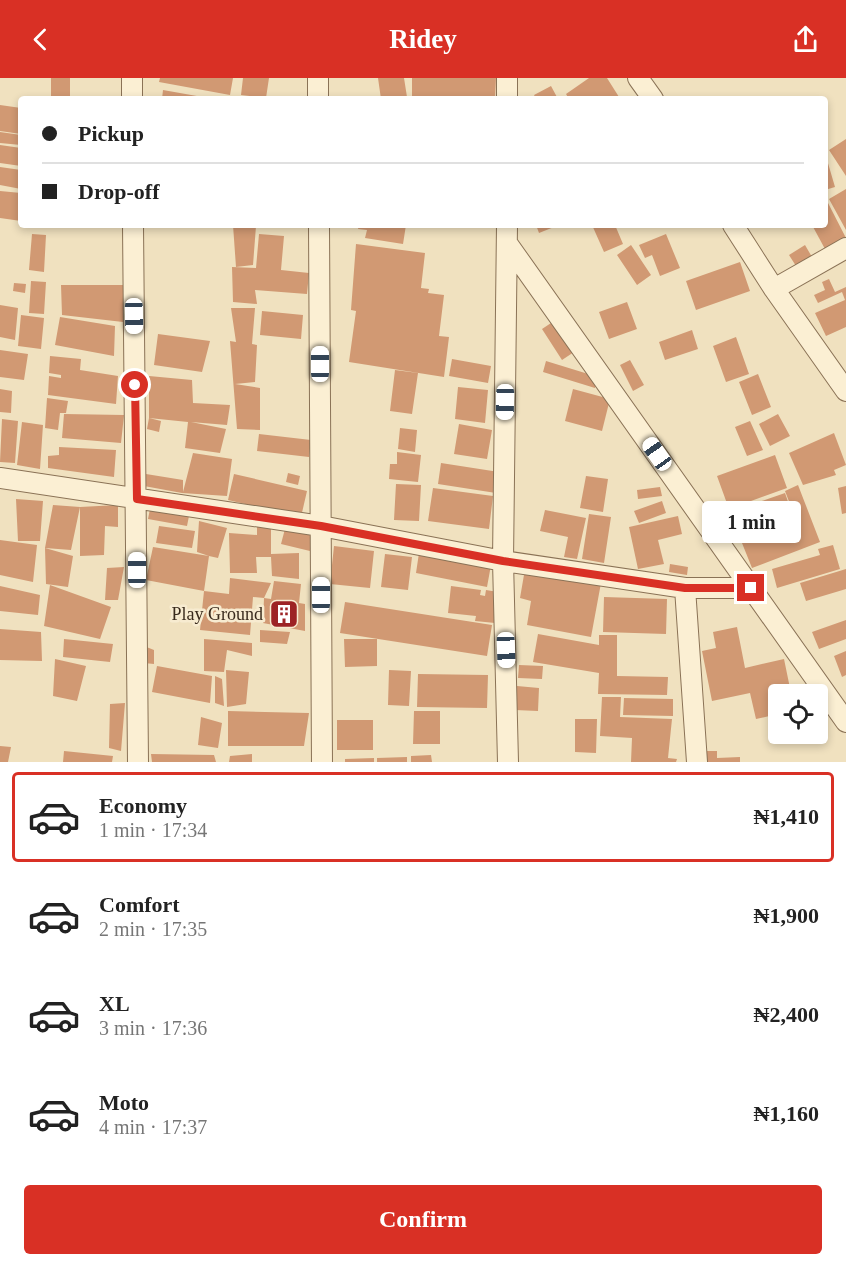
<!DOCTYPE html>
<meta charset="utf-8">
<style>
:root{--surface:#fff;--page:#f6f6f6;--text:#222;--muted:#767676;--line:#e0e0e0;--accent:#d93025}
body{margin:0;font-family:Georgia,serif;background:var(--page);color:var(--text);height:100vh;display:flex;flex-direction:column;font-size:22px;white-space:nowrap}
*{box-sizing:border-box;margin:0}
p{font-size:20px;color:var(--muted)}
.icon{flex:none;width:33px;height:33px;fill:none;stroke:currentColor;stroke-width:2;stroke-linecap:round;stroke-linejoin:round}
.map{position:relative;height:684px;overflow:hidden}
.sheet{display:flex;flex-direction:column;background:var(--surface);flex:1}
.sheet>*{flex:none}
.guide{position:absolute;left:18px;top:18px;width:810px;height:132px;border-radius:6px;box-shadow:0 3px 9px #0003;display:grid;align-content:center;height:132px;padding:0 24px;background:var(--surface)}
.controls{position:absolute;left:768px;top:606px;display:grid;gap:12px}
.controls a{display:grid;place-items:center;width:60px;height:60px;border-radius:6px;background:var(--surface);box-shadow:0 3px 9px #0003;font-size:30px}
.end{position:absolute;width:27px;height:27px;margin:-14px;border:8px solid #d93025;background:#fff;box-shadow:0 0 0 3px #fff}
.from{border-radius:50%}
.bubble{position:absolute;height:42px;border-radius:6px;background:var(--surface);box-shadow:0 3px 9px #0003;font-size:20px;font-weight:700;line-height:42px;text-align:center}
.car{position:absolute;width:18px;height:36px;margin:-18px -9px;border-radius:8px;box-shadow:0 0 4px 2px #0007;background:linear-gradient(#fff 24%,#345 0 40%,#fff 0 76%,#345 0 86%,#fff 0)}
.guide b{display:flex;align-items:center;gap:21px;height:57px;font-size:22px}
.guide b+b{border-top:2px solid var(--line)}
.guide i{width:15px;height:15px;background:var(--text)}
ul{padding:10px 0 0;list-style:none}
li{display:flex;align-items:center;gap:18px;height:90px;margin:0 12px 9px;padding:0 12px;border:3px solid transparent;border-radius:6px}
li div{flex:1}
li b{display:block;font-size:22px}
li em{font-style:normal;font-weight:700}
li.selected{border-color:var(--accent)}
li>.icon{width:54px;height:54px;stroke-width:1.5}
.action{display:flex;gap:12px;margin-top:auto;padding:12px 24px}
.action a{flex:1;height:69px;border-radius:6px;background:var(--accent);color:#fff;font-size:24px;font-weight:700;line-height:69px;text-align:center}
header{display:flex;justify-content:space-between;align-items:center;height:78px;padding:0 24px;background:var(--accent);color:#fff;font-size:27px;font-weight:700}
.map>svg:first-child{display:block}
</style>
<header><svg class="icon" aria-label="back" viewBox="0 0 24 24"><path d="M15 5l-7 7 7 7"/></svg>Ridey<svg class="icon" aria-label="share" viewBox="0 0 24 24"><path d="M12 15V3M7 8l5-5 5 5M5 13v7h14v-7"/></svg></header>
<div class="map">
<svg width="846" height="684" viewBox="0 0 846 684">
<rect width="100%" height="100%" fill="#f0e1bf"/>
<!-- building -->
<path fill="#d19973" d="M51 0H70V21H51Z
M160 0H233L230 17 159 4Z
M243 0H269L266 20 241 17Z
M378 0H404L407 19 381 21Z
M412 0H496L495 21H412Z
M589 0H607L619 19 616 21H569L566 16Z
M551 8 558 21H536L534 17Z
M163 12 208 20V21H162Z
M0 27 21 30V56L0 53Z
M0 54 21 57V67L0 65Z
M846 61V98L829 72Z
M0 67 21 70V88L0 85Z
M825 75 835 109 825 112Z
M0 89 21 92V111L0 107Z
M846 111V152L829 121Z
M0 113 21 115V143L0 140Z
M827 123 846 160 825 171 812 147H825V124Z
M233 147 256 148 253 187 236 189Z
M359 147H406L403 166 365 160 367 152 358 151Z
M536 147H559L539 155Z
M592 147H615L623 166 604 174Z
M32 156 46 157 44 194 29 192Z
M259 156 284 158 281 192 309 195 307 216 255 212 257 226 233 224 232 189 256 190Z
M666 156 680 190 660 198 652 177 645 180 639 167Z
M356 166 425 175 421 210 429 211 428 215 444 217 439 258 449 259 444 299 349 284 356 233 351 232Z
M631 167 651 197 637 207 617 177Z
M805 167 812 179 796 188 789 177Z
M740 184 750 213 696 232 686 203Z
M829 201 835 214 846 209V249L826 258 815 235 845 222 842 214 818 225 814 217 825 212 822 204Z
M31 203 46 204 44 236 29 235Z
M14 205 26 206 25 215 13 213Z
M61 207H123V244L62 237Z
M627 224 637 251 609 261 599 234Z
M0 227 18 230 15 262 0 259Z
M231 230H255L252 266 257 267 255 304 235 306 260 310V352L237 351 230 263 236 264Z
M262 233 303 237 301 261 260 257Z
M21 237 44 240 41 271 18 268Z
M60 239 115 248 114 278 55 267Z
M557 241 577 272 562 282 542 251Z
M692 252 698 271 665 282 659 264Z
M158 256 210 263 202 294 154 287Z
M736 259 749 296 726 304 713 268Z
M0 272 28 276 24 302 0 299Z
M50 278 81 281 80 292 118 298 116 326 48 317 49 298 61 300V297L49 295Z
M452 281 491 288 488 305 449 298Z
M630 282 644 307 633 313 620 287Z
M546 283 598 299 595 310 543 294Z
M395 292 418 295 412 336 390 333Z
M758 296 771 329 752 337 739 304Z
M149 298 192 302 193 325 230 327 227 347 191 344 226 351 220 375 185 370 188 344 149 340Z
M458 309 488 312 485 345 455 341Z
M0 311 12 313 11 335 0 334Z
M573 311 610 321 602 353 565 343Z
M47 320 68 323 66 335H60L58 352 45 350Z
M64 336 124 337 121 365 62 360Z
M778 336 790 358 770 368 759 346Z
M149 340 161 343 159 354 147 351Z
M2 341 18 343 15 385 0 384Z
M750 343 763 372 747 378 735 349Z
M22 344 43 347 40 391 17 387Z
M459 346 492 352 487 381 454 376Z
M400 350 417 352 415 374 398 371Z
M834 355 846 387 834 392 836 397 803 407 789 375Z
M259 356 311 362 309 379 257 373Z
M59 369 116 372 114 399 48 390V378L59 377Z
M397 374 421 377 418 404 389 401 390 386H397Z
M193 375 232 381 227 418 182 415 144 408 146 396 183 402V414Z
M775 377 787 410 729 431 717 398Z
M441 385 499 394 496 415 438 406Z
M288 395 300 398 298 407 286 404Z
M234 396 307 413 301 439 228 422Z
M586 398 608 401 603 434 580 430Z
M396 406 421 407 419 443 394 442Z
M798 407 820 464 752 490 740 460 795 439 785 413Z
M846 408V435L842 436 838 410Z
M660 409 662 418 638 421 637 412Z
M433 410 493 418 489 451 428 443Z
M785 415 792 435 735 455 728 435Z
M16 421 43 423 40 463H18Z
M662 423 666 435 639 445 634 433Z
M53 427 80 429 118 427V449L105 448 104 477 80 478V429L71 472 45 470Z
M150 431 189 438 187 448 148 441Z
M545 432 586 440 577 481 564 479 568 459 540 453Z
M589 436 611 439 604 485 582 481Z
M678 438 682 456 658 462 664 486 638 491 629 449Z
M199 443 227 450 218 480 209 478 204 513 146 502 153 469 209 478 197 474Z
M257 445H271V476L299 475V501L272 498 271 479H256L257 495H230L229 455 257 457Z
M286 447 315 454 310 473 281 466Z
M159 448 195 453 192 470 156 465Z
M0 462 37 467 33 504 0 497Z
M833 467 840 491 777 510 772 491 820 477 818 471Z
M334 468 374 473 370 510 330 506Z
M45 470 73 478 68 509 46 506Z
M419 475 491 487 487 509 416 495Z
M385 476 412 479 408 512 381 509Z
M670 486 688 489 687 497 669 494Z
M124 489 118 522H105L107 490Z
M525 491 601 505 591 559 527 547 531 523 520 520Z
M846 491V511L806 523 800 505Z
M230 500 271 505 264 520 253 519 250 557 200 552 204 513 229 516Z
M274 503 301 506 299 525 305 526V553L263 545 264 520 271 521Z
M50 507 111 529 100 561 44 548Z
M0 508 40 517 38 537 0 533Z
M451 508 481 512 480 517 485 518 486 512 498 514 495 545 475 543 476 538 448 535Z
M604 519 667 521 666 556 603 554Z
M345 524 492 547 487 578 340 555Z
M846 542V561L819 571 812 554Z
M737 549 745 590 784 581 791 615 778 616V636L756 641 750 615 712 623 702 573 716 570 713 554Z
M0 551 41 554 42 583 0 582Z
M260 552 290 554 287 566 260 564Z
M538 556 599 567V557H617V598L668 599 667 617 598 616 599 595 533 584Z
M64 561 113 566 110 584 63 579Z
M204 561 252 565V578L227 572 224 594 204 593Z
M344 561H377V588L345 589Z
M144 568 154 572V586L144 585Z
M846 573V597L842 599 834 578Z
M55 581 86 588 77 623 53 618Z
M519 587 543 588 542 601 518 600Z
M157 588 212 598 210 625 152 614Z
M226 592 249 594 246 626 227 629Z
M389 592 411 593 409 628 388 627Z
M418 596 488 597 487 630 417 629Z
M215 598 222 601 224 628 215 625Z
M517 608 539 610 538 633 515 632Z
M602 619H621L620 639 672 641 668 680 677 681 676 684H631L632 660 600 658Z
M624 620 673 621V638L623 637Z
M125 625 121 673 109 670 110 626Z
M228 633 309 635 304 668H228Z
M414 633H440V666H413Z
M201 639 222 645 218 670 198 667Z
M575 641H597L596 675 575 674Z
M337 642H373V672H337Z
M0 668 11 669 8 684H0Z
M64 673 113 678 112 684H63Z
M704 673H717V680L740 679V684H705Z
M151 676 214 677 216 684H152Z
M252 676V684H229L230 678Z
M431 677 432 684H411V678Z
M407 679V684H377V680Z
M374 680V684H345V681Z"/>
<g fill="none" stroke-linecap="round" stroke-linejoin="round">
<!-- minor casing -->
<g stroke="#8a7256" stroke-width="22">
<path id="minor" d="M132 0V21
M318 0V21
M507 0V21
M638 0 653 21
M133 147 138 684
M319 147 322 684
M507 147 503 483 508 684
M733 147 774 211 846 313
M507 165 846 644
M774 211 846 170
M0 400 321 448 503 483 685 510H751
M685 510 697 684"/>
</g>
<!-- minor -->
<use href="#minor" stroke="#fbefd3" stroke-width="20"/>
</g>
<g fill="none" stroke-linecap="round" stroke-linejoin="round">
<!-- route -->
<path stroke="#d93025" stroke-width="8" d="M135 307 137 421 321 448 503 483 685 510H751"/>
</g>
<!-- icons -->
<defs>
<g id="building-square" transform="scale(1.5)"><rect x="-9" y="-9" width="18" height="18" rx="4" fill="#9d2325" stroke="#f7ebd0"/><path d="M-4-6H4V6H1V3H-1V6H-4ZM-2.5-4.3h1.7v1.8h-1.7ZM.8-4.3h1.7v1.8H.8ZM-2.5-1h1.7V.8h-1.7ZM.8-1h1.7V.8H.8Z" fill="#fff"/></g>
</defs>
<g fill-rule="evenodd">
<use href="#building-square" x="284" y="536"/>
</g>
<g text-anchor="middle" stroke-width="5" stroke-linejoin="round" paint-order="stroke">
<!-- poi labels -->
<g font-size="18" fill="#392a1c" stroke="#f7ebd0" text-anchor="end">
<text x="263" y="542">Play Ground</text>
</g>
</g>
</svg>
<div class="controls">
<a><svg class="icon" aria-label="locate" viewBox="0 0 24 24"><circle cx="12" cy="12" r="6"/><path d="M12 2v4M12 18v4M2 12h4M18 12h4"/></svg></a>
</div>
<i class="end from" style="left:135px;top:307px"></i>
<i class="end" style="left:751px;top:510px"></i>
<div class="bubble" style="left:702px;top:423px;width:99px">1 min</div>
<i class="car" style="left:134px;top:238px;rotate:179deg"></i>
<i class="car" style="left:320px;top:286px;rotate:0deg"></i>
<i class="car" style="left:505px;top:324px;rotate:181deg"></i>
<i class="car" style="left:657px;top:376px;rotate:325deg"></i>
<i class="car" style="left:137px;top:492px;rotate:0deg"></i>
<i class="car" style="left:321px;top:517px;rotate:0deg"></i>
<i class="car" style="left:506px;top:572px;rotate:178deg"></i>
<div class="guide">
<b><i class="from"></i>Pickup</b>
<b><i></i>Drop-off</b>
</div>
</div>
<section class="sheet">
<ul>
<li class="selected"><svg class="icon" aria-label="car" viewBox="0 0 24 24"><path d="M5 17H2v-5l4-1 3-4h7l3 4 3 1v5h-3M9 17h6M6 11h13"/><circle cx="7" cy="17" r="2"/><circle cx="17" cy="17" r="2"/></svg><div><b>Economy</b><p>1 min · 17:34</p></div><em>₦1,410</em></li>
<li><svg class="icon" aria-label="car" viewBox="0 0 24 24"><path d="M5 17H2v-5l4-1 3-4h7l3 4 3 1v5h-3M9 17h6M6 11h13"/><circle cx="7" cy="17" r="2"/><circle cx="17" cy="17" r="2"/></svg><div><b>Comfort</b><p>2 min · 17:35</p></div><em>₦1,900</em></li>
<li><svg class="icon" aria-label="car" viewBox="0 0 24 24"><path d="M5 17H2v-5l4-1 3-4h7l3 4 3 1v5h-3M9 17h6M6 11h13"/><circle cx="7" cy="17" r="2"/><circle cx="17" cy="17" r="2"/></svg><div><b>XL</b><p>3 min · 17:36</p></div><em>₦2,400</em></li>
<li><svg class="icon" aria-label="car" viewBox="0 0 24 24"><path d="M5 17H2v-5l4-1 3-4h7l3 4 3 1v5h-3M9 17h6M6 11h13"/><circle cx="7" cy="17" r="2"/><circle cx="17" cy="17" r="2"/></svg><div><b>Moto</b><p>4 min · 17:37</p></div><em>₦1,160</em></li>
</ul>
<div class="action"><a>Confirm</a></div>
</section>
